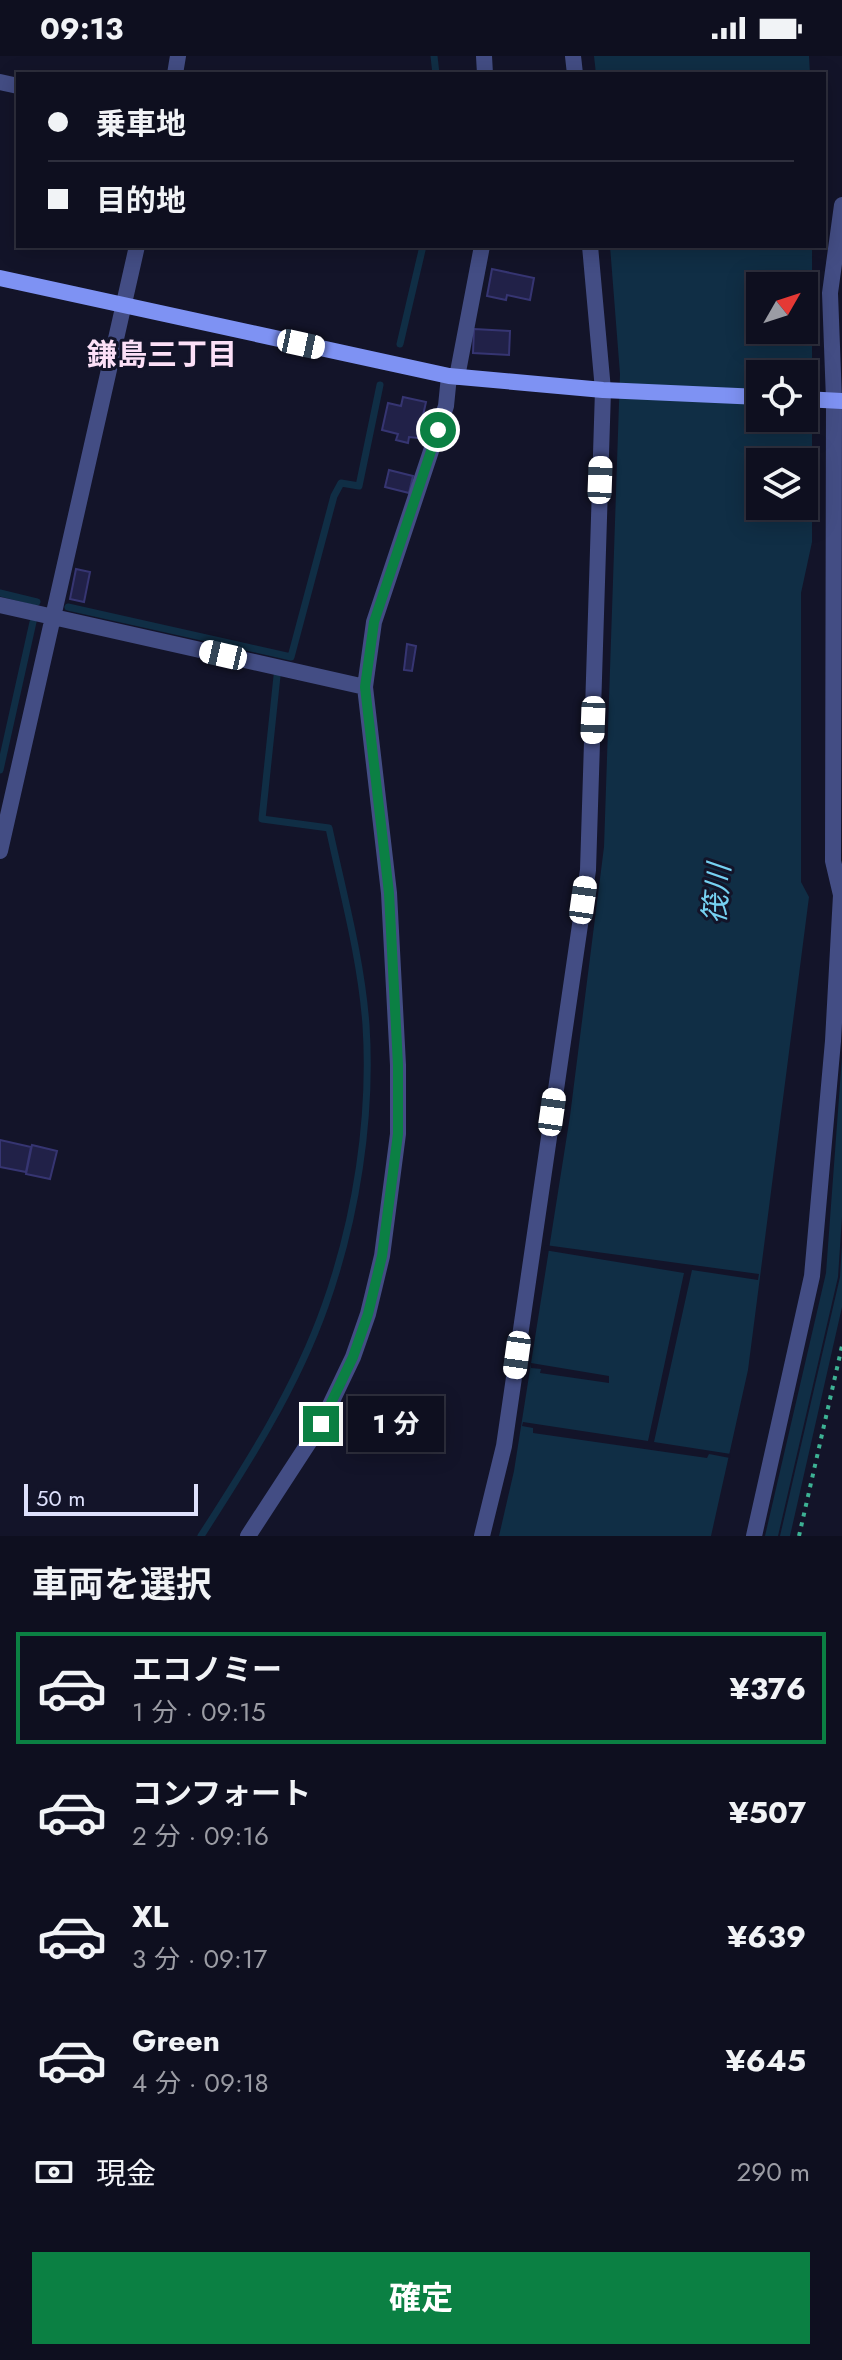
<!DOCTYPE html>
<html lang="ja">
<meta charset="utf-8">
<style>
:root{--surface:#0e0f1f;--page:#1c1d2c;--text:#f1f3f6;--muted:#9b9ca4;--line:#2e2f3d;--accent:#0b8043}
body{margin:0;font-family:Jost,"Noto Sans JP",sans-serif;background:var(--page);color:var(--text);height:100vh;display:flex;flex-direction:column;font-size:30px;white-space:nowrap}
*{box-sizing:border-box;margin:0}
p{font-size:26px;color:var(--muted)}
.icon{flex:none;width:44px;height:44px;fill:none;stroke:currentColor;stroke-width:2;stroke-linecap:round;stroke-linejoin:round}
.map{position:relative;height:1480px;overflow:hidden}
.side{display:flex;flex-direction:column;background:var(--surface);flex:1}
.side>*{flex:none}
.banner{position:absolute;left:16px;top:16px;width:810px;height:176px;border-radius:0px;box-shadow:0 4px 20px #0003,0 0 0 2px var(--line);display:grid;align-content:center;height:176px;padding:0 32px;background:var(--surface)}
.needle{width:52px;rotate:51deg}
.tools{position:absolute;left:746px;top:216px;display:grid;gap:16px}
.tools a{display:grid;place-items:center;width:72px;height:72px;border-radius:0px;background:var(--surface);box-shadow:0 4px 20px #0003,0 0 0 2px var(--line);font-size:40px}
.scale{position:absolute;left:24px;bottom:20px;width:174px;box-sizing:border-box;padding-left:8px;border:4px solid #dee1fc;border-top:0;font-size:22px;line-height:28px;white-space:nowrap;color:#dee1fc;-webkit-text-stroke:6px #131429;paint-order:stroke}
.end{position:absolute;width:36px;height:36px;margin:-18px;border:10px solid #0b8043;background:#fff;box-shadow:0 0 0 4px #fff}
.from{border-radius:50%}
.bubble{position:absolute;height:56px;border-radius:0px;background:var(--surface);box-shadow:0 4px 20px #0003,0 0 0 2px var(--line);font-size:26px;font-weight:700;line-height:56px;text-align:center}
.car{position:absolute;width:24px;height:48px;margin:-24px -12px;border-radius:10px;box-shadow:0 0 6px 2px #0007;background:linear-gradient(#fff 24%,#345 0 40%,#fff 0 76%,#345 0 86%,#fff 0)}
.banner b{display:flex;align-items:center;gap:28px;height:76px;font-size:30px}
.banner b+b{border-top:2px solid var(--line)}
.banner i{width:20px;height:20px;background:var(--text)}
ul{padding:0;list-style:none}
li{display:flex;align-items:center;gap:24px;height:112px;margin:0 16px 12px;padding:0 16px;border:4px solid transparent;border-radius:0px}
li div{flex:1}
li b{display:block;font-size:30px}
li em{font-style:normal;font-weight:700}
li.on{border-color:var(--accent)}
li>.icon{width:72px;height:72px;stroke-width:1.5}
h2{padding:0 32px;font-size:36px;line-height:96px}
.pay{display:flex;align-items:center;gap:20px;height:88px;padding:0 32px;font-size:30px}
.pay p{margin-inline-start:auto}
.action{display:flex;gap:16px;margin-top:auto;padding:16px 32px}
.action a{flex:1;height:92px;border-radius:0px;background:var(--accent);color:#fff;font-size:32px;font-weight:700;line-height:92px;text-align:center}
.status{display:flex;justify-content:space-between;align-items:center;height:56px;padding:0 40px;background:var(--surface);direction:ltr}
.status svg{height:22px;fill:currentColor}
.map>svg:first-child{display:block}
</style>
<div class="status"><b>09:13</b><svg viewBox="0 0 49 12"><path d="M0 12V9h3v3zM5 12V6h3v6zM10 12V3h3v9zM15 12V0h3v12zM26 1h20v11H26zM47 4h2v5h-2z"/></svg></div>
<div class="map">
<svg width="842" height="1480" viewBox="0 0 842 1480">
<rect width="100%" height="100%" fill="#131429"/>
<!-- water -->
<path fill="#102e45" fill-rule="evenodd" d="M594 0H809L810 18H596Z
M610 190H812V486L801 537V826L809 841 748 1314 711 1480H499L514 1415 570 1060 604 791 620 318ZM760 230H804V274H760ZM760 318H804V362H760ZM760 406H804V450H760Z
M842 1001V1161L838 1221 778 1480H765L826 1217Z
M842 1188V1251L790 1480H780L840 1221Z"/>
<!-- pier -->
<path fill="#131429" d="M545 1189 759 1218 758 1224 692 1214 654 1386 731 1398 730 1402 709 1398 707 1402 533 1377V1372L522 1370 523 1366 648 1385 684 1217 544 1194Z
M531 1307 609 1320V1327L540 1317 541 1313 531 1312Z"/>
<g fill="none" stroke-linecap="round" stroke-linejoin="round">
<!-- stream -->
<path stroke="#102e45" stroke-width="7" d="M434 0 436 18
M400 288 423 190
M0 537 37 546
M68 551 291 601 334 440 341 427 359 430 380 329
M0 714 33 566
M201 1480C248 1407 296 1332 325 1250 356 1163 372 1062 366 969 361 902 343 837 329 772L262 763 277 620"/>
</g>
<!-- building -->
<path fill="#212148" stroke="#363572" stroke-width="2" d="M492 213 534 222 530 244 507 239 506 244 487 240Z
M474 273 510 275 509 299 473 297Z
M403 341 426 346 418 382 409 381 408 387 396 384 398 378 382 374 388 347 401 350Z
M389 414 413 420 409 437 385 431Z
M76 513 90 516 84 546 70 543Z
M407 588 416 590 412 615 404 614Z
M0 1084 31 1091 26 1116 0 1111Z
M32 1089 57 1095 50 1123 26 1118Z"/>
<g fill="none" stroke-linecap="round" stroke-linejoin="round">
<!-- path -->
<path stroke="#3db294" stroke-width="4" stroke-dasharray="4 6" stroke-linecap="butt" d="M799 1480 842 1290"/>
<!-- street -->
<path stroke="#434d84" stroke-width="16" d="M484 0 485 18
M573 0 575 18
M175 18 178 0
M0 26 18 30
M457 321 482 190
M0 549 365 631
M0 795 137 190
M248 1480 321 1368 353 1301 368 1258 382 1200 398 1078V1009L389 837 365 631 374 566 446 350 449 320
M482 1480 504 1390 588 814 603 334 590 190
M754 1480 812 1220 833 985 841 839 833 805 834 344 830 237 842 149"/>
<!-- secondary -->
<path stroke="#7e92f3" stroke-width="16" d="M0 222 449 320 603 334 760 341
M804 343 842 345"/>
</g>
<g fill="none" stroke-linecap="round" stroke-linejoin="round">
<!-- route -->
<path stroke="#0b8043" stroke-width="10" d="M321 1368 353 1301 368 1258 382 1200 398 1078V1009L389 837 365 631 374 566 438 374"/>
</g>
<g text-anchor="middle" stroke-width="6" stroke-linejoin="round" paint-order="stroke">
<!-- neighbourhood labels -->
<g font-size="30" font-weight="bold" fill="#fce0f7" stroke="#131429">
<text x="162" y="309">鎌島三丁目</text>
</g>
<!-- water labels -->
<g font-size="30" font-style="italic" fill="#76d1f2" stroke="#131429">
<text transform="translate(717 838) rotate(-85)" y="10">筏川</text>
</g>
</g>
</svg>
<div class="tools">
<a><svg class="needle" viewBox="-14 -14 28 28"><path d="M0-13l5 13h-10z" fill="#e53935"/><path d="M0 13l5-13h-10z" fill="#9b9ca4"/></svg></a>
<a><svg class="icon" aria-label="locate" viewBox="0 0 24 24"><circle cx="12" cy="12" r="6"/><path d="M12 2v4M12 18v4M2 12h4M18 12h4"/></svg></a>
<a><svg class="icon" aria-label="layers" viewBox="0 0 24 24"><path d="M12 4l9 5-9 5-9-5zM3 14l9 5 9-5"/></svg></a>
</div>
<div class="scale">50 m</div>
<i class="end from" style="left:438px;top:374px"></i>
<i class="end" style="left:321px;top:1368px"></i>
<div class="bubble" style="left:348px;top:1340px;width:96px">1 分</div>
<i class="car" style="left:301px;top:288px;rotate:102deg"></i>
<i class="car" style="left:600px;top:424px;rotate:2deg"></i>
<i class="car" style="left:223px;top:599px;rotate:283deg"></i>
<i class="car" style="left:593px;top:664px;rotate:182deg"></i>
<i class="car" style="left:583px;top:844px;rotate:8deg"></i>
<i class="car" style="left:552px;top:1056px;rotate:8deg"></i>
<i class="car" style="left:517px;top:1299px;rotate:188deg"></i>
<div class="banner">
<b><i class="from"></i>乗車地</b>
<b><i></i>目的地</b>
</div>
</div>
<section class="side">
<h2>車両を選択</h2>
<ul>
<li class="on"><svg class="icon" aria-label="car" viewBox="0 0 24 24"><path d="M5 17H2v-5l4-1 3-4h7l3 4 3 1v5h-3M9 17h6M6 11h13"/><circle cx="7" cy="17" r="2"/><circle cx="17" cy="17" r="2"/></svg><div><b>エコノミー</b><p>1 分 · 09:15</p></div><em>¥376</em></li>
<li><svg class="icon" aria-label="car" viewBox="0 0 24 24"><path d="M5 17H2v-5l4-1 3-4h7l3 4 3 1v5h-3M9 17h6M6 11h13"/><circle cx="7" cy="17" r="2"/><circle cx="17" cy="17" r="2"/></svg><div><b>コンフォート</b><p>2 分 · 09:16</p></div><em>¥507</em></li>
<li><svg class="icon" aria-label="car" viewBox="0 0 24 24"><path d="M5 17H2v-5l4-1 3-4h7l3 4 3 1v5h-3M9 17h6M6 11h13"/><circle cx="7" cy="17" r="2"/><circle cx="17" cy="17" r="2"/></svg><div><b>XL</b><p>3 分 · 09:17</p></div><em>¥639</em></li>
<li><svg class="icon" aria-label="car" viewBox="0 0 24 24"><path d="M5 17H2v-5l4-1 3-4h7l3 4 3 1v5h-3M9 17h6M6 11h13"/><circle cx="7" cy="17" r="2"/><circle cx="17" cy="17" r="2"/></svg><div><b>Green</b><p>4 分 · 09:18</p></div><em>¥645</em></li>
</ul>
<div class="pay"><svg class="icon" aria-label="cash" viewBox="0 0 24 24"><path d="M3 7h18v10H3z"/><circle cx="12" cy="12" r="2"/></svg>現金<p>290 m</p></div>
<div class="action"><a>確定</a></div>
</section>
